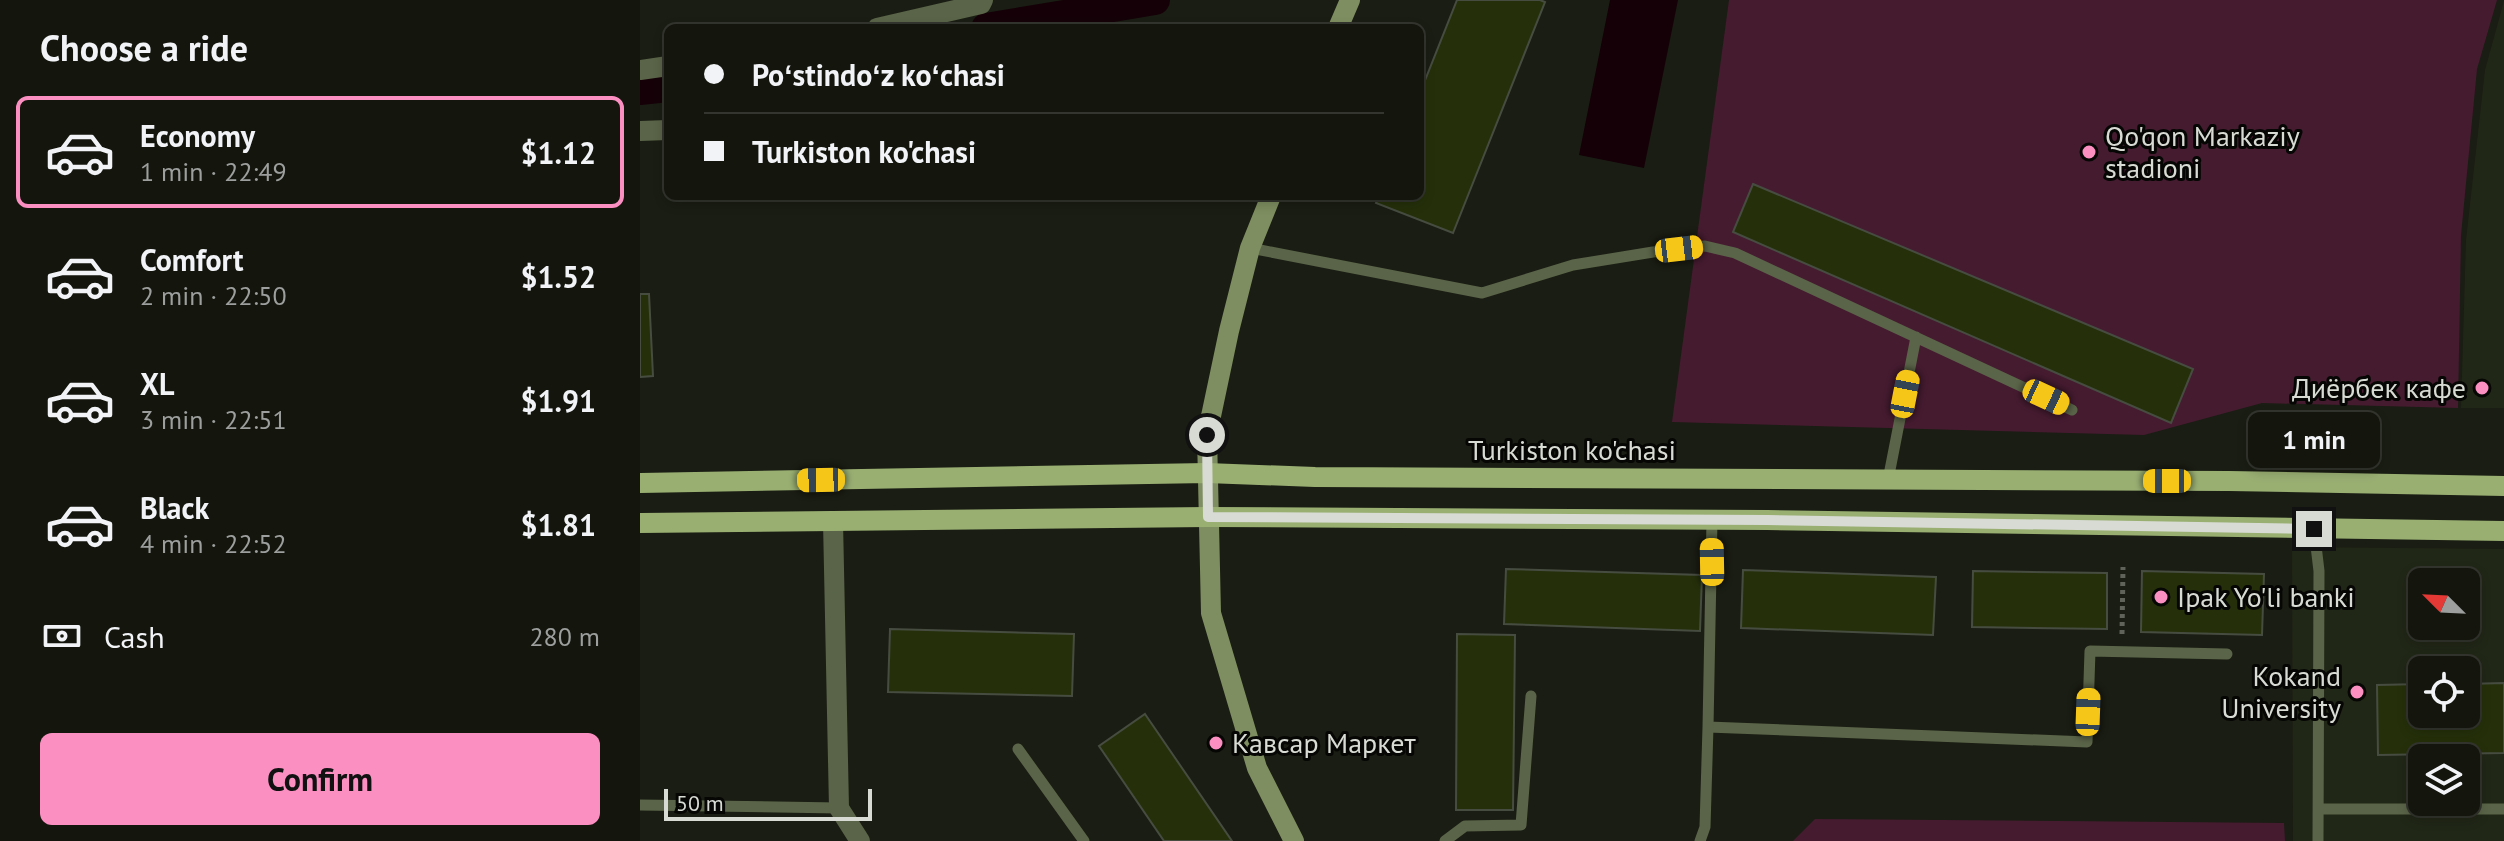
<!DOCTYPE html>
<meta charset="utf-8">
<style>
:root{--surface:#14160e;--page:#1d1f17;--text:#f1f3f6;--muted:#9d9f9e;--line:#33352e;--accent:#fc8fc2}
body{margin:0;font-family:"PT Sans",sans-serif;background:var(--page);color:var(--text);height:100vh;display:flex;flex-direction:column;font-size:30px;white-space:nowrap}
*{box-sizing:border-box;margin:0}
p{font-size:26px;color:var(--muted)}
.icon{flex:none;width:44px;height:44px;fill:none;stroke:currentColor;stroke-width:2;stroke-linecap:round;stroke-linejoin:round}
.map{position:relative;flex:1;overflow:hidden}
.sheet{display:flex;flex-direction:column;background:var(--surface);width:640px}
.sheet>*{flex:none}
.hud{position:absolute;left:24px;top:24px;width:760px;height:176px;border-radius:12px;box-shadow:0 4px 12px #0003,0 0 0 2px var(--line);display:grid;align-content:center;height:176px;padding:0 40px;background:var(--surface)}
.needle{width:52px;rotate:294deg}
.fabs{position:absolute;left:1768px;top:568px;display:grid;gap:16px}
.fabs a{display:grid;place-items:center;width:72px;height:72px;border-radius:12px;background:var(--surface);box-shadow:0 4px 12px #0003,0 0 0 2px var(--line);font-size:40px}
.scale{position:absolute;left:24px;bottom:20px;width:208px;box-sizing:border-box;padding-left:8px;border:4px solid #d8dbd4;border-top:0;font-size:22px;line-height:28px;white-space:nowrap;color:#d8dbd4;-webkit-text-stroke:6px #060704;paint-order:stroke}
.end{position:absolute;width:36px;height:36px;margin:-18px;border:10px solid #d8dbd4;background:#111;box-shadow:0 0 0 4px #111}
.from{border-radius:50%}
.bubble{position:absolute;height:56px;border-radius:12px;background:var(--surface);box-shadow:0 4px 12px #0003,0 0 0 2px var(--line);font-size:26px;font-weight:600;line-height:56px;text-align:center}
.car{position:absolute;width:24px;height:48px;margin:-24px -12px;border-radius:10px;box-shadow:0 0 6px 2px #0007;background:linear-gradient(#f5c518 24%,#345 0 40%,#f5c518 0 76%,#345 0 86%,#f5c518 0)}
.hud b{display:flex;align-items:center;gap:28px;height:76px;font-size:30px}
.hud b+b{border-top:2px solid var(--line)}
.hud i{width:20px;height:20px;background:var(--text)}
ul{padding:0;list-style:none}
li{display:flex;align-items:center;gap:24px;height:112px;margin:0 16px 12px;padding:0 24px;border:4px solid transparent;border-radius:12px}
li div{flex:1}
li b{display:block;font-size:30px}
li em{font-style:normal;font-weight:600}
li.on{border-color:var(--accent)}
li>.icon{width:72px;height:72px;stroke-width:1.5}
h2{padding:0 40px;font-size:36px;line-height:96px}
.pay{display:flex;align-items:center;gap:20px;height:88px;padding:0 40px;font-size:30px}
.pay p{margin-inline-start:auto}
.cta{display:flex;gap:16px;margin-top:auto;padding:16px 40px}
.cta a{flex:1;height:92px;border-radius:12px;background:var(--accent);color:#111;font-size:32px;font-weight:600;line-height:92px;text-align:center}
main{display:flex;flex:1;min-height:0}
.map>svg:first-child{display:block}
</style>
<main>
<section class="sheet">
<h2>Choose a ride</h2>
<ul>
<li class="on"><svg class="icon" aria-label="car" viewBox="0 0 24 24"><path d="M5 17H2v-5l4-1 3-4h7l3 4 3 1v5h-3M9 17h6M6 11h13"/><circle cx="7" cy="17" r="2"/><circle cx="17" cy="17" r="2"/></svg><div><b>Economy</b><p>1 min · 22:49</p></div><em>$1.12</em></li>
<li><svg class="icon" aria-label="car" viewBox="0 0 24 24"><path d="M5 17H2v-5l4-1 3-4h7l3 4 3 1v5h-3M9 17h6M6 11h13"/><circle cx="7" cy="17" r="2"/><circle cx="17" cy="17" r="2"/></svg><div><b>Comfort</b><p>2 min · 22:50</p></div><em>$1.52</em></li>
<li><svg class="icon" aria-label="car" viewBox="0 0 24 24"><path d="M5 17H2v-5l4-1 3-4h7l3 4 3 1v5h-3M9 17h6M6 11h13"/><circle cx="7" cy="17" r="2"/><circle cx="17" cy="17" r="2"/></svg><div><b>XL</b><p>3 min · 22:51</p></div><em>$1.91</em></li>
<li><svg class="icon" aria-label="car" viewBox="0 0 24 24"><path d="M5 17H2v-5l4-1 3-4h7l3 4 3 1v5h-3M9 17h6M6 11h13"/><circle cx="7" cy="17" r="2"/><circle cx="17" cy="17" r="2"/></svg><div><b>Black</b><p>4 min · 22:52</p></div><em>$1.81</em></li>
</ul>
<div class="pay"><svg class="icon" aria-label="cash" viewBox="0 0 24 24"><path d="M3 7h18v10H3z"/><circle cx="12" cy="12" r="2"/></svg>Cash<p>280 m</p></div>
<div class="cta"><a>Confirm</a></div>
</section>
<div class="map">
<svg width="1864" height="841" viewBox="0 0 1864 841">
<rect width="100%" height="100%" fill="#1a1d13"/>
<!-- built -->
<path fill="#212717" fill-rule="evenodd" d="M1864 1V408H1821L1826 240 1845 70Z
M1652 547 1864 549V841H1653ZM1782 582H1826V626H1782ZM1782 670H1826V714H1782ZM1782 758H1826V802H1782Z"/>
<!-- green -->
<path fill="#451b30" d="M1089 0H1857L1837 69 1821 235 1818 408 1622 403 1504 435 1032 422Z
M1175 819 1644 823 1645 841H1153Z"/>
<!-- water -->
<path fill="#150008" d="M970 0H1038L1004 168 939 155Z"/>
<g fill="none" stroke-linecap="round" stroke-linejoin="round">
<!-- canal -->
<path stroke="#150008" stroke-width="30" d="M346 28 515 0
M0 90 28 87"/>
</g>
<!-- building -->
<path fill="#25300a" stroke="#474c41" stroke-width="2" d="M817 0H900L905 2 813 233 736 203 739 196H780V93Z
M1113 184 1553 369 1531 423 1093 232Z
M0 294H9L13 376 0 377Z
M866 569 1062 575 1060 631 864 624Z
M1103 570 1296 577 1293 635 1101 628Z
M1333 571 1467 573V629L1332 627Z
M1502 571 1624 574 1622 635 1501 632Z
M250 629 434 634 432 696 248 692Z
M817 634 875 635 873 810H816Z
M1864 683V753L1738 755 1737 685 1782 684V714H1826V684Z
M505 714 592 841H524L459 746Z"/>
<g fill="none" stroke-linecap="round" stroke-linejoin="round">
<!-- path -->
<path stroke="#60635a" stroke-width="5" stroke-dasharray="4 4" stroke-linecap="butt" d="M1482 634 1483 567"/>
<!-- service -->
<path stroke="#5a6448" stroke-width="11" d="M610 248 842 293 933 265 1013 252 1065 246 1095 253 1432 410
M1248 480 1276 337
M1674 529 1679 571 1678 841
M1068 727 1072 520
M378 749 444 841
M0 805 199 808
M1678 809H1864
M805 841 825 826 881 825 891 696
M1060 841 1065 827 1068 727 1447 742 1450 651 1587 654"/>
<!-- minor -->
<path stroke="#5a6448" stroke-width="20" d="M237 28 341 4 343 0
M0 70 28 66
M0 131 28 130
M193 521 199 808 220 841"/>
<!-- secondary -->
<path stroke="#7e8e60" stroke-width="20" d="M698 28 710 0
M631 196 610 248 589 331 567 435 571 613 617 768 654 841"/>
<!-- primary -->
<path stroke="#99af72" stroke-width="20" d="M0 483 567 473 675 477 1589 481 1864 486
M0 523 568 517 1127 520 1864 531"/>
</g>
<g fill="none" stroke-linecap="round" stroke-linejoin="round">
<!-- route -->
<path stroke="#d8dbd4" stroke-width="10" d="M567 435 568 517 1127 520 1674 529"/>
</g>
<!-- markers -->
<g fill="#fc8fc2" stroke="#060704" stroke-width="3">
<circle cx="1449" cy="152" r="8"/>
<circle cx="1842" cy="388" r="8"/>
<circle cx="1521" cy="597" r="8"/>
<circle cx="1717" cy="692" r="8"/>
<circle cx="576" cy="743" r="8"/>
</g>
<g text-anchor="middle" stroke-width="6" stroke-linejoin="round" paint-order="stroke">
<!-- poi labels -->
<g font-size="28" fill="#d8dbd4" stroke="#060704" text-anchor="start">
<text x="1465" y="146">Qo'qon Markaziy<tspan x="1465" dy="32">stadioni</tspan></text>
<text x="1826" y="398" text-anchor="end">Диёрбек кафе</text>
<text x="1537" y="607">Ipak Yo'li banki</text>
<text x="1701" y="686" text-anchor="end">Kokand<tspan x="1701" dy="32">University</tspan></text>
<text x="592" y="753">Кавсар Маркет</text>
</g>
<!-- street labels -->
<g font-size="28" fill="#d8dbd4" stroke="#060704">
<text x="932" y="460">Turkiston ko'chasi</text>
</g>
</g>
</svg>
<div class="fabs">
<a><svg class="needle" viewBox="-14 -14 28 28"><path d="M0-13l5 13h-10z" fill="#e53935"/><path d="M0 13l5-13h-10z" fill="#9d9f9e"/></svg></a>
<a><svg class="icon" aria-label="locate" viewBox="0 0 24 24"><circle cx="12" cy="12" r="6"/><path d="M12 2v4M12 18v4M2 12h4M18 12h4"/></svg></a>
<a><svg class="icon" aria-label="layers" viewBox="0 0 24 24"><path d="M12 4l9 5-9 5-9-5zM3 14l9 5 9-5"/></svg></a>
</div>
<div class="scale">50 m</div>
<i class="end from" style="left:567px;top:435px"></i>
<i class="end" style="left:1674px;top:529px"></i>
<div class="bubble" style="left:1608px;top:412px;width:132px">1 min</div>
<i class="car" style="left:1039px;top:249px;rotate:83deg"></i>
<i class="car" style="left:1265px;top:394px;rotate:11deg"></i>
<i class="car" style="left:1406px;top:397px;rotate:115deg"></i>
<i class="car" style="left:181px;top:480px;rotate:269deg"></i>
<i class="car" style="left:1527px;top:481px;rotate:270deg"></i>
<i class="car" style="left:1072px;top:562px;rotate:359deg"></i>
<i class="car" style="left:1448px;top:712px;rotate:2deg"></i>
<div class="hud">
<b><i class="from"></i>Poʻstindoʻz koʻchasi</b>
<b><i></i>Turkiston ko'chasi</b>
</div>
</div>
</main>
